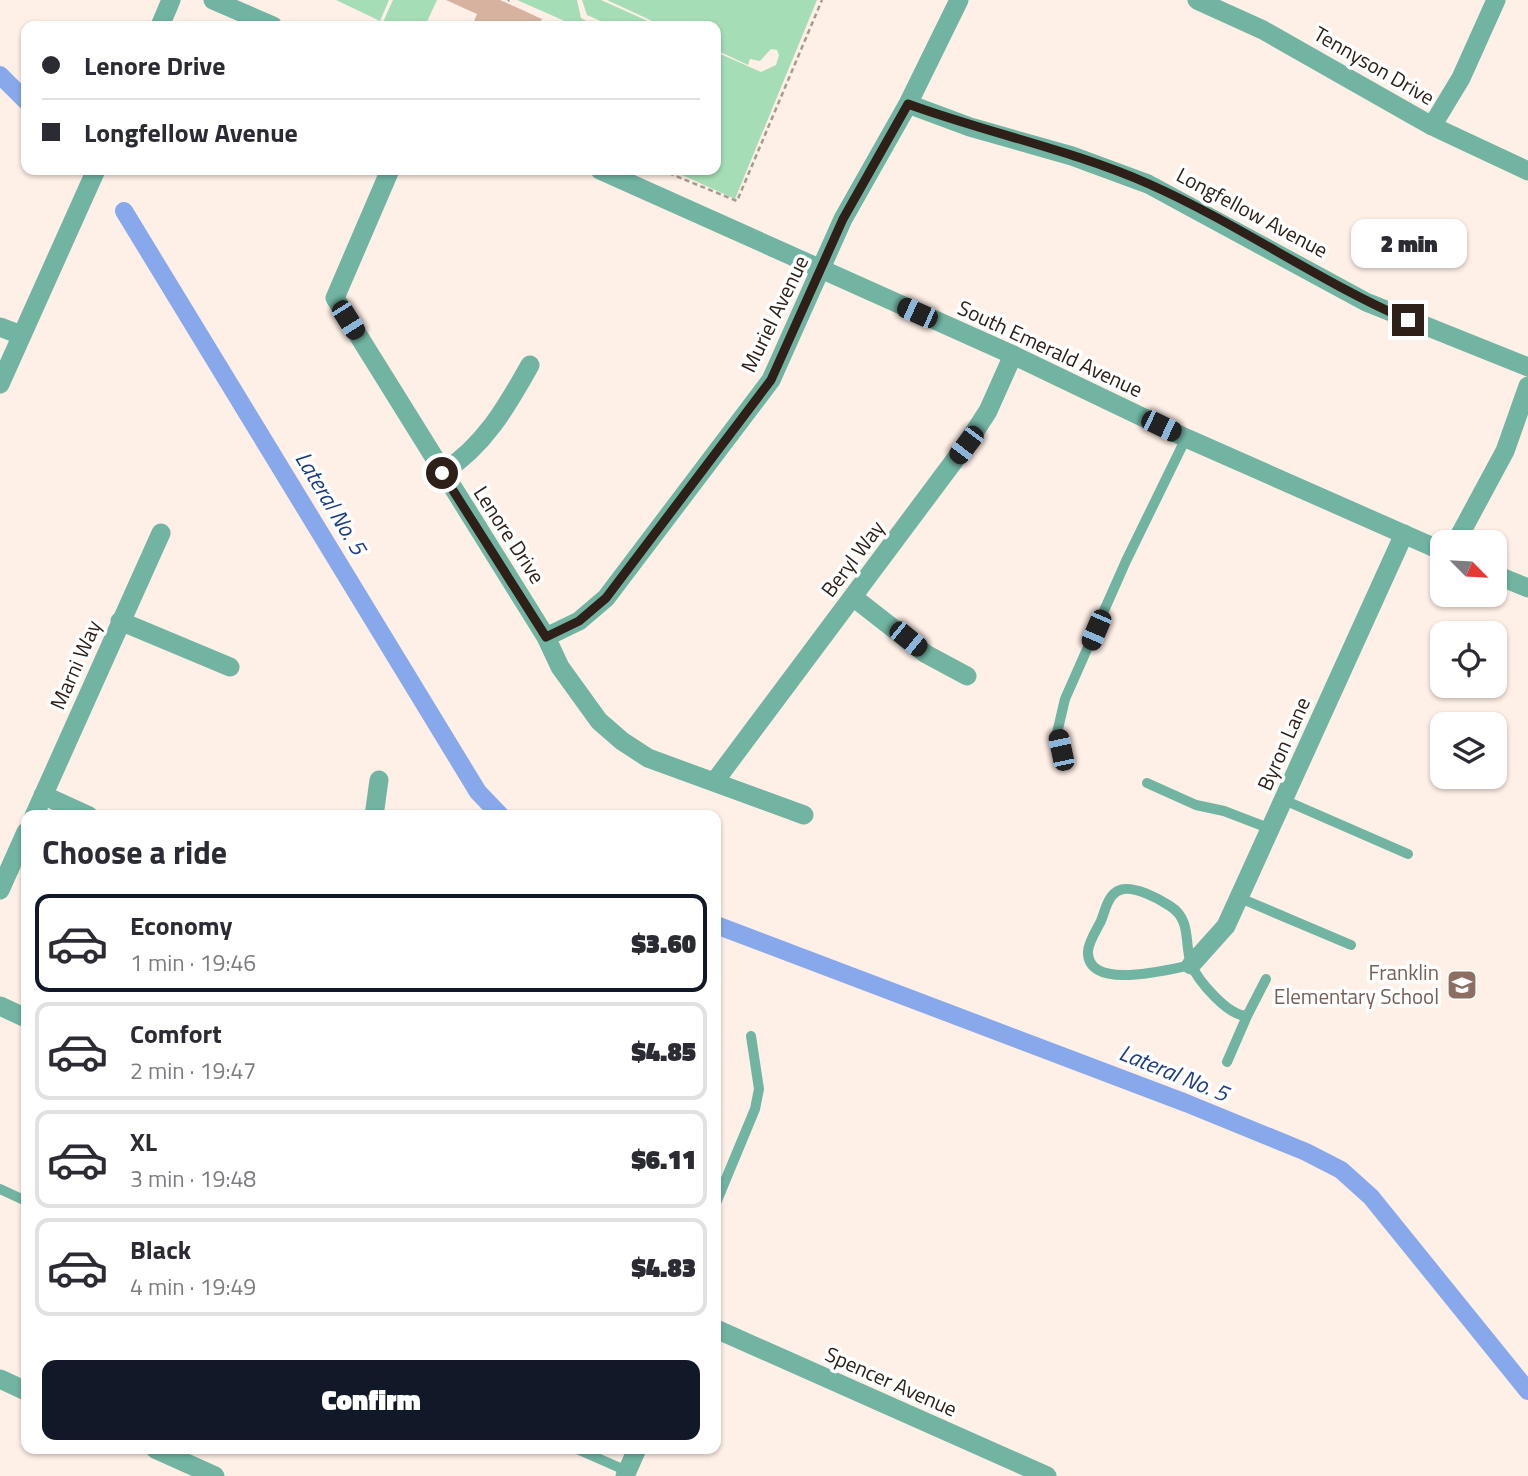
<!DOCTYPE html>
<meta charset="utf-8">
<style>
:root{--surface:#fff;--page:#f2f2f3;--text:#2b2b33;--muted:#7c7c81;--line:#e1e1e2;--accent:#111827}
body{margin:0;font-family:"Titillium Web",sans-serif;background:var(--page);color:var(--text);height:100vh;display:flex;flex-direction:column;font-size:26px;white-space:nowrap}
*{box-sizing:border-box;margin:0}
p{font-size:23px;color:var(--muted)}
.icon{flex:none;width:38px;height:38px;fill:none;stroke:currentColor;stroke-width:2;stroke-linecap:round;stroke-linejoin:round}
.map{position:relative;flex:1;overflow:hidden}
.details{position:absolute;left:21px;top:810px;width:700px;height:644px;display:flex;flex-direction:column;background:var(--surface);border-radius:14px;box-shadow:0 2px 5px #0004}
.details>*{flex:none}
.banner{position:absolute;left:21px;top:21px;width:700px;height:154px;border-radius:14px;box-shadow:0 2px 5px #0004;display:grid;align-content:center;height:154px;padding:0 21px;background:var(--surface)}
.needle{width:46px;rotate:114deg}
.buttons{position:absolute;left:1430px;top:530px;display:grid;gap:14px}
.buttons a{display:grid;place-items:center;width:77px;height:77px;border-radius:14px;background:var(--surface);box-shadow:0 2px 5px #0004;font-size:35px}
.end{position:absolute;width:32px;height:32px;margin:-16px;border:9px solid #2e2019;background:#fff;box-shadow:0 0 0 4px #fff}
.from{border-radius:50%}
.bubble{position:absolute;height:49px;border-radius:14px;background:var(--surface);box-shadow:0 2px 5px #0004;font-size:23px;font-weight:800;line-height:49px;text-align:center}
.car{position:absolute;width:21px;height:42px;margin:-21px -10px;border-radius:9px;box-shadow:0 0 5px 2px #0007;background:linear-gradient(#222 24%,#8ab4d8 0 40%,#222 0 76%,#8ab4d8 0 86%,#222 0)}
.banner b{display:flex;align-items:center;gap:24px;height:66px;font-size:26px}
.banner b+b{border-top:2px solid var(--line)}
.banner i{width:18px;height:18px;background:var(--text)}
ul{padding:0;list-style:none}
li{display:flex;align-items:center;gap:21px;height:98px;margin:0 14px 10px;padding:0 7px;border:4px solid var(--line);border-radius:14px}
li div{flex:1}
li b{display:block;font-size:26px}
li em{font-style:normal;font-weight:800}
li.active{border-color:var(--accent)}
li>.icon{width:63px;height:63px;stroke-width:1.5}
h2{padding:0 21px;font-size:32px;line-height:84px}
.cta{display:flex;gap:14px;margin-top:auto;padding:14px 21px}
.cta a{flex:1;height:80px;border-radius:14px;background:var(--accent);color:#fff;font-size:28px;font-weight:800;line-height:80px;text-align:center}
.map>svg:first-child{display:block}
</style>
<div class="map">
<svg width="1528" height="1476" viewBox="0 0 1528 1476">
<rect width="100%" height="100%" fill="#feefe7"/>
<!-- green -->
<path fill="#a5deb6" d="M336 0H389L380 21Z
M393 0H437L425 26H392L383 22Z
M517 0H577L581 18 596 26H576Z
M582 0H601L659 26H602L603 22 587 15Z
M607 0H817L735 199 671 170H716V52L761 72 776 65 779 55 777 50 771 49 760 61 750 59 748 65 716 50V26H663Z"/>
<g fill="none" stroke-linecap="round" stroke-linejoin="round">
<!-- canal -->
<path stroke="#87a9ec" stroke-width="18" d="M0 75 26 101
M124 211 478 792 501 816
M716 925 1186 1103 1306 1152 1341 1170 1371 1197 1528 1391"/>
</g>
<!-- building -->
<path fill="#d6b29f" d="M446 0H500L542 19 538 26H472L477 14Z"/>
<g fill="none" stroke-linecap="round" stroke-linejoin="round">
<!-- path -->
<path stroke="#a89991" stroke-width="2.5" stroke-dasharray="5 3.5" stroke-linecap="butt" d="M508 1 509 0
M602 25 604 26
M661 170 737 201 822 0"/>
<!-- service -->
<path stroke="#71b4a2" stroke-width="10" d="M1061 750 1057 733 1065 699 1126 561 1186 438
M1147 783 1196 805 1224 811 1271 829
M1284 800 1408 854
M1240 898 1351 945
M1191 965C1170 969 1086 992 1088 951 1089 941 1097 929 1101 921 1105 911 1108 894 1120 890 1133 885 1158 898 1170 906 1192 920 1184 943 1191 964 1198 981 1228 1016 1247 1016L1266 979
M1227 1062 1247 1016
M0 1189 26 1201
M716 1203 755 1109 759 1089 751 1036
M577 1449 627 1471"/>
<!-- minor -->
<path stroke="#71b4a2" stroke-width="19" d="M1197 0 1263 30 1432 126 1528 171
M908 104 970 127 1072 156 1148 184 1366 302 1528 367
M1432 126 1461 78 1496 0
M390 170 335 298 546 637 560 667 599 721 622 741 648 758 804 815
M0 327 21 335
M442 473C484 446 506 408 530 365
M1456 542 1505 451 1528 386
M853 597 926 654 967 676
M120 621 230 667
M546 637 579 621 606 598 771 380 843 219 908 104 959 0
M715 781 966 445 988 411 1013 355
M43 795 89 816
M34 816 161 533
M374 816 379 780
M0 890 26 832
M1191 965 1226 926 1404 534
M0 1006 26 1018
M716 1329 1047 1476
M0 1379 26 1391
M155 1449 215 1476
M625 1476 637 1449"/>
<!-- tertiary -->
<path stroke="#71b4a2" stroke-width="19" d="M213 0 273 26
M160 26 171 0
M600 170 1013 355 1186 438 1442 551
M0 384 96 170
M1494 574 1528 588"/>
</g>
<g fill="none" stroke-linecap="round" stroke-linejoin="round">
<!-- route -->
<path stroke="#2e2019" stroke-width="9" d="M442 473 546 637 579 621 606 598 771 380 843 219 908 104C987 133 1073 150 1149 184 1239 224 1318 281 1408 320"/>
</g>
<!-- icons -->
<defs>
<g id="school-square" transform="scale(1.575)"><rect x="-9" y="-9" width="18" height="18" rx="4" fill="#8d6e63" stroke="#fff"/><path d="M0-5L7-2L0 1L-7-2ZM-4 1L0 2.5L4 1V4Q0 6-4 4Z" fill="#fff"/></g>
</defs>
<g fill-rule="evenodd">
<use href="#school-square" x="1462" y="985"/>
</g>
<g text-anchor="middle" stroke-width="7" stroke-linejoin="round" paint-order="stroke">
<!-- street labels -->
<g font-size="21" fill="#2e2019" stroke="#fff">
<text transform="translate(1374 66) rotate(30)" y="7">Tennyson Drive</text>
<text transform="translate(1252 213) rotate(28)" y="7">Longfellow Avenue</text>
<text transform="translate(775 314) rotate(-64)" y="7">Muriel Avenue</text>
<text transform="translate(1050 349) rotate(25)" y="7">South Emerald Avenue</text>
<text transform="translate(509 535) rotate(57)" y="7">Lenore Drive</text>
<text transform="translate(853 559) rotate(-53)" y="7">Beryl Way</text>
<text transform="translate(76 665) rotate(-66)" y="7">Marni Way</text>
<text transform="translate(1284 744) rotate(-66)" y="7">Byron Lane</text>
<text transform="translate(891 1382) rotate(24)" y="7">Spencer Avenue</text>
</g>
<!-- education labels -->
<g font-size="21" fill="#785e54" stroke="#fff" text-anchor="end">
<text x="1439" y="980">Franklin<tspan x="1439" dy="24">Elementary School</tspan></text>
</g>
<!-- water labels -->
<g font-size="23" font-style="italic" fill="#1a3d8a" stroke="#fff">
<text transform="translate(331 503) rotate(59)" y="8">Lateral No. 5</text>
<text transform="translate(1174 1073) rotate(22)" y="8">Lateral No. 5</text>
</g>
</g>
</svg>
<div class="buttons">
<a><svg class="needle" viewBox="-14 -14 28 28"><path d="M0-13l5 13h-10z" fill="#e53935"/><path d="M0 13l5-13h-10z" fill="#7c7c81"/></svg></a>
<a><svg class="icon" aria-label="locate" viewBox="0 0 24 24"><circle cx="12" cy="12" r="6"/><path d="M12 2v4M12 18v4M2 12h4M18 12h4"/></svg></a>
<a><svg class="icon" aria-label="layers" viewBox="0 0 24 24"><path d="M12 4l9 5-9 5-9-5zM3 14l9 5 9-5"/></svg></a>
</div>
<i class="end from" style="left:442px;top:473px"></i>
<i class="end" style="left:1408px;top:320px"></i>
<div class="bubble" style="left:1351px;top:219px;width:116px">2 min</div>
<i class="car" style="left:917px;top:313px;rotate:294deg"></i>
<i class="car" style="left:348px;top:320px;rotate:148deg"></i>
<i class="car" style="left:1161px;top:426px;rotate:116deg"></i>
<i class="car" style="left:966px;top:445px;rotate:217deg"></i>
<i class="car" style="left:1096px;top:630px;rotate:203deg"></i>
<i class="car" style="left:908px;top:639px;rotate:129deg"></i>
<i class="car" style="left:1061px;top:750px;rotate:348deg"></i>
<div class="banner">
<b><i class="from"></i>Lenore Drive</b>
<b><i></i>Longfellow Avenue</b>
</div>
<section class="details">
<h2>Choose a ride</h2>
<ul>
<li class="active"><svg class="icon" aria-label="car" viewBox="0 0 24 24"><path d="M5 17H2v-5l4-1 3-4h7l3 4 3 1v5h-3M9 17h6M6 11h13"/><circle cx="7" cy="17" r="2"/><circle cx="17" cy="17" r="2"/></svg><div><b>Economy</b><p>1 min · 19:46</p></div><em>$3.60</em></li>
<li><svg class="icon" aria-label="car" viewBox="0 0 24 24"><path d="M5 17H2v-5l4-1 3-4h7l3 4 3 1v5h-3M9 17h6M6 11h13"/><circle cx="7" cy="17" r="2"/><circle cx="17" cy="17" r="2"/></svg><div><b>Comfort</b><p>2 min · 19:47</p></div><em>$4.85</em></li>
<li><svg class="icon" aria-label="car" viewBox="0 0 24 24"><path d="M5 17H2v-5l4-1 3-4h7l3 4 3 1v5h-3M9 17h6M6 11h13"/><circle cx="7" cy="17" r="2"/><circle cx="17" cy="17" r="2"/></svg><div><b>XL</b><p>3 min · 19:48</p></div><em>$6.11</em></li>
<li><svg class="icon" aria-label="car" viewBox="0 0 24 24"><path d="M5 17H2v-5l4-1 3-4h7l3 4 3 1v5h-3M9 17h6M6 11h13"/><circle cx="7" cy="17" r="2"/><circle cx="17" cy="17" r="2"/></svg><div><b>Black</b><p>4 min · 19:49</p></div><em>$4.83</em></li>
</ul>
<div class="cta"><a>Confirm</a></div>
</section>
</div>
